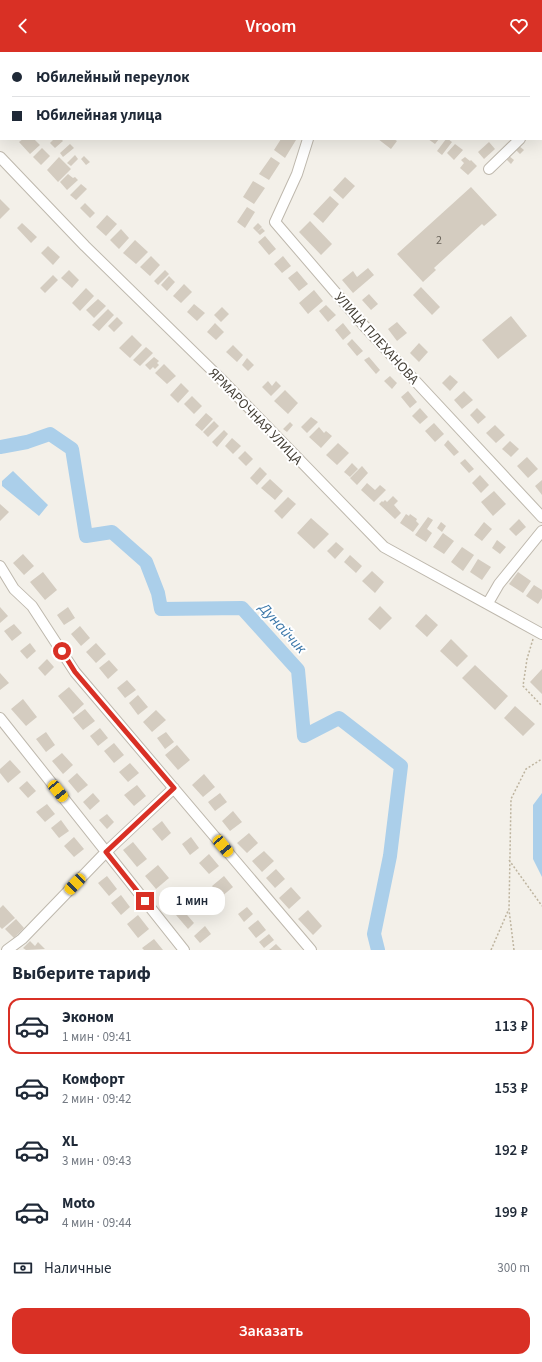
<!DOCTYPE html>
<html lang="ru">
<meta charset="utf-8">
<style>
:root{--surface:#fff;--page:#f2f2f3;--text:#1f2937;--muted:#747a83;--line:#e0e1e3;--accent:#d93025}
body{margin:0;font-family:"Source Sans 3",sans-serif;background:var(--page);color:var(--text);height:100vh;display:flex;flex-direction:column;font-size:15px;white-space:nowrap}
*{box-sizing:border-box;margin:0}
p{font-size:13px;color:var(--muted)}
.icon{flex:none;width:22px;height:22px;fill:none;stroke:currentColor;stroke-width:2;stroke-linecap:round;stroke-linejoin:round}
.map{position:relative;height:898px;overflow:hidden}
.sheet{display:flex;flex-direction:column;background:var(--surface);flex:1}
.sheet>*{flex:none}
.banner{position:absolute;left:0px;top:0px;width:542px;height:88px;box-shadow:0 4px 16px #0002;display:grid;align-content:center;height:88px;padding:0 12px;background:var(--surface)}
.end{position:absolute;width:18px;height:18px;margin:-9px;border:5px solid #d93025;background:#fff;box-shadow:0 0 0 2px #fff}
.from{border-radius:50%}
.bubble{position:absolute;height:28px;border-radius:12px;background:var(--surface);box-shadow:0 4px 16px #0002;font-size:13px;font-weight:600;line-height:28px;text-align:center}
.car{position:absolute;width:12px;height:24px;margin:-12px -6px;border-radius:5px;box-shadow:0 0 3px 1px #0007;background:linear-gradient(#f5c518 24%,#345 0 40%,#f5c518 0 76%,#345 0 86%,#f5c518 0)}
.banner b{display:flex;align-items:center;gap:14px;height:38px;font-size:15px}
.banner b+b{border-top:1px solid var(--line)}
.banner i{width:10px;height:10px;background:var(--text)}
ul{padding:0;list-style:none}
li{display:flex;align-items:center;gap:12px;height:56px;margin:0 8px 6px;padding:0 4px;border:2px solid transparent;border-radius:12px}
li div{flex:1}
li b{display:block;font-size:15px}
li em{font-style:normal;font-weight:600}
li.on{border-color:var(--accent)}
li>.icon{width:36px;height:36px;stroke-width:1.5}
h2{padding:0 12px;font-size:18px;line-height:48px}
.pay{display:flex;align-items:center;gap:10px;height:44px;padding:0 12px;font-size:15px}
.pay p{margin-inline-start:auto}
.cta{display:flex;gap:8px;margin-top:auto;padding:8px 12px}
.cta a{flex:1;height:46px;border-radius:12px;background:var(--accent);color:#fff;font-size:16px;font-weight:600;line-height:46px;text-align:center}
header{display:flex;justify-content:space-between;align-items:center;height:52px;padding:0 12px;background:var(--accent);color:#fff;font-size:18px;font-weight:600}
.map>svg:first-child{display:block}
</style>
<header><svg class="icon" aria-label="back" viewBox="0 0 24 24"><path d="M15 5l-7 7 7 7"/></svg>Vroom<svg class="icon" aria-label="heart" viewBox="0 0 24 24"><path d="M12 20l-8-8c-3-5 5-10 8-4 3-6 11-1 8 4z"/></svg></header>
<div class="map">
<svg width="542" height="898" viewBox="0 0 542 898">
<rect width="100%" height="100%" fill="#f3f0e9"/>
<!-- water -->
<path fill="#abcfea" d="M13 419 48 453 39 464 2 434V429Z
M542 741V825L533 807V753Z"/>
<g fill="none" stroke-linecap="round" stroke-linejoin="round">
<!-- river -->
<path stroke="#abcfea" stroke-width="14" d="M0 395 27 390 50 382 72 397 86 484 112 480 146 510 158 541 161 557 242 556 298 618 304 684 339 666 401 714 390 804 374 882 378 898"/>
</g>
<!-- building -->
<path fill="#d4ccc0" d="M23 87H34L40 93 30 102 19 90Z
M54 87H61L63 89 55 96 50 91Z
M281 87 296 88 285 106 274 98Z
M378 87H394L397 89 391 97Z
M428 87H439L435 92Z
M446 87H448L452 90 442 103 437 99Z
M489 90 495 97 484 107 478 100Z
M70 92 74 96 63 105 60 101Z
M455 92 463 98 454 108 447 101Z
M519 94 524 98 520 102 515 97Z
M42 96 50 104 41 113 33 105Z
M75 103 78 107 71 114 67 111Z
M84 104 90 110 86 113 81 107Z
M509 104 514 108 511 112 506 107Z
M59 105 71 117 58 130 47 118Z
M271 105 280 111 269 128 259 122Z
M465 105 470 109 471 108 477 114 468 123 460 116 464 111 461 108Z
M68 122 73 126 75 125 78 128 67 138 60 130Z
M345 125 355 134 343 147 333 138Z
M253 129 265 136 254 152 243 145Z
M81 132 87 137 76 148 70 143Z
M471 135 497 163 484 174 482 172 434 216 436 218 423 230 397 202Z
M330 144 339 152 323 171 313 162Z
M0 147 10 157 0 167Z
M85 151 95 161 90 166 80 156Z
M247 155 255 160 245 176 237 170Z
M107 163 117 172 106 184 96 175Z
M310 169 332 192 321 203 299 180Z
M22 171 37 185 31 191 17 176Z
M258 171 262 175 257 180 253 176Z
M262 176 265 179 260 183 257 180Z
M121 177 129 186 119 197 110 188Z
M265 184 276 197 269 203 258 190Z
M135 188 148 200 136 212 123 201Z
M48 194 60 205 53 213 41 201Z
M151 204 160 213 150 224 140 215Z
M283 204 291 214 282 221 274 212Z
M368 216 374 223 353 241 342 228 353 219 357 225Z
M69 218 79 228 72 236 61 226Z
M165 218 169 222 158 233 154 229Z
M297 219 308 232 299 239 288 226Z
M53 223 58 228 45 241 40 236Z
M169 224 175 230 167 239 161 233Z
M184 232 192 240 181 251 173 244Z
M421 235 440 255 432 263 413 243Z
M86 236 94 244 80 259 72 251Z
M314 238 323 249 308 262 299 251Z
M369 242 378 252 371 258 362 248Z
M98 247 106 254 94 266 86 258Z
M194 252 205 261 197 269 187 260Z
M326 253 336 263 328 270 319 259Z
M222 255 229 262 221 270 214 263Z
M108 257 114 263 99 279 92 273Z
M511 264 527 284 498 307 482 288Z
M117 265 123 271 114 280 108 274Z
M397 270 407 281 397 289 388 277Z
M215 271 224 280 216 288 207 280Z
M343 271 351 281 343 288 335 278Z
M132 283 142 293 130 306 119 296Z
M352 287 363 299 357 304 347 292Z
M419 291 428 300 419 310 410 301Z
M233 293 243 303 237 310 226 300Z
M146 295 153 301 140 314 133 308Z
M154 305 159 309 157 311 159 313 155 317 153 315 150 318 145 313Z
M369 305 380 318 376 322 364 308Z
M247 306 254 313 248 319 242 313Z
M164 312 176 324 167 332 155 321Z
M450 323 458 330 450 339 442 331Z
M390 324 397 331 392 337 384 329Z
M268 329 272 334 276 329 281 334 271 344 262 335Z
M181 331 189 339 178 351 170 343Z
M285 338 298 351 288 362 274 349Z
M408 339 417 350 410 356 401 345Z
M464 339 473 348 462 357 454 348Z
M192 344 202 354 194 362 184 352Z
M420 356 428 365 420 372 412 364Z
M477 356 486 365 478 372 470 363Z
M206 361 213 367 202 379 195 373Z
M311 365 318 370 307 381 301 375Z
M214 369 219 374 208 385 203 380Z
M290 370 293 373 287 380 283 377Z
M434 371 444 382 435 390 425 379Z
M495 373 505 383 496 391 486 381Z
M319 375 324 381 326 379 332 384 321 396 309 385Z
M224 378 228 382 217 395 212 390Z
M232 386 241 394 233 402 225 394Z
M448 388 459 400 454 404 444 393Z
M510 389 519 397 511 405 502 397Z
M338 391 349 401 337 413 326 403Z
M245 399 253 407 246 414 238 406Z
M527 405 538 417 528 426 517 414Z
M465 407 474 417 469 421 460 411Z
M352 411 358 417 350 425 344 420Z
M362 414 368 421 357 433 350 426Z
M260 415 267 422 257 433 250 426Z
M480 423 489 433 481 441 472 431Z
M270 427 283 439 275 448 261 436Z
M542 428V443L535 434Z
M367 431 375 438 380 433 386 438 374 450 361 438Z
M494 439 506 452 493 464 481 450Z
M393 444 398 449 394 453 401 461 395 467 379 452 382 449 383 450 385 448 387 450Z
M288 445 296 452 282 467 274 459Z
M0 452 9 460 0 469Z
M406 462 409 464 410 462 417 467 416 469 419 472 413 480 400 471Z
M428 465 433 468 427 477 432 481 426 490 415 483Z
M311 466 329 482 314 497 297 481Z
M519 467 526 475 516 484 509 477Z
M441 470 446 474 442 480 437 476Z
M484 470 492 477 482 489 474 483Z
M443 481 454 489 444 502 433 495Z
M497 488 506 495 500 502 492 496Z
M336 490 344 497 335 507 327 499Z
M462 495 474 503 463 519 451 510Z
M23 502 34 514 24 523 13 511Z
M350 503 362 514 356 521 344 510Z
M478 507 491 515 482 528 470 520Z
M372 519 384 530 375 541 362 529Z
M43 520 57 538 45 548 30 530Z
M518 520 531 529 523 541 509 532Z
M534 533 542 538V546L538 552 526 544Z
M380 554 392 566 380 578 368 567Z
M0 555 8 564 0 571Z
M68 555 75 566 64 573 57 563Z
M426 562 438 573 427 585 415 574Z
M14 572 22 581 12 589 4 579Z
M80 574 90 586 81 594 71 582Z
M451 587 468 604 457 615 440 599Z
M30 591 36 599 27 607 20 599Z
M96 591 106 602 96 611 86 600Z
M47 607 54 615 45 624 38 616Z
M109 608 118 618 108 627 99 616Z
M475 613 508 644 495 658 462 626Z
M542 617V642L530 630Z
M0 621 9 631 0 638Z
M127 628 136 638 125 646 117 636Z
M69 635 84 652 73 662 58 644Z
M138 643 148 655 138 663 129 651Z
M23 647 37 665 26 674 11 657Z
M515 654 535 672 523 684 504 666Z
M85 657 95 669 83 678 73 666Z
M156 658 166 668 152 680 143 670Z
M100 676 108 686 98 694 90 684Z
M46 680 55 693 46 700 36 687Z
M166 680 174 690 165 697 157 686Z
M114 691 124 703 114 711 104 699Z
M177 693 190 708 178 718 165 703Z
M62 701 73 713 63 722 52 709Z
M10 708 21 720 8 731 0 721V717Z
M130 711 139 721 128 730 119 720Z
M77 721 88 733 78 741 68 729Z
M204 722 215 735 203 745 192 733Z
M27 729 36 739 28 746 19 736Z
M137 733 146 744 134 754 124 743Z
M93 741 100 749 90 758 83 750Z
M220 741 227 750 215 759 208 750Z
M47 752 55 762 45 770 36 760Z
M233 759 242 770 230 779 222 769Z
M107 762 114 770 107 777 99 768Z
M61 768 69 779 59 786 51 776Z
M162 769 171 781 162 789 152 777Z
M249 781 258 791 247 801 237 791Z
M74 785 84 797 74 805 64 794Z
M191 785 199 796 190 803 182 792Z
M133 790 147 807 137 815 123 798Z
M264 799 274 809 262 820 252 809Z
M209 802 219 814 209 822 199 811Z
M158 813 169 826 156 837 145 824Z
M276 817 285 827 275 836 266 826Z
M107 824 117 837 109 844 98 831Z
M224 824 233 835 221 845 212 834Z
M291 835 301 846 289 857 279 846Z
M170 837 179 846 170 854 161 844Z
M121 843 130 855 121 863 111 851Z
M3 853 15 866 2 877 0 875V856Z
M247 855 253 862 244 870 238 862Z
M182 857 194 871 188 877 176 863Z
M308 858 322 874 313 883 298 867Z
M138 863 149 877 138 886 127 872Z
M16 867 24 876 14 886 5 877Z
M258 868 266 878 256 886 248 876Z
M205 874 211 882 200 891 194 884Z
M269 882 274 888 264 896 259 890Z
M154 887 163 898H144L142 896Z
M30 889 35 894 38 890 45 897 26 898 23 896Z
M276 892 282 898H269Z"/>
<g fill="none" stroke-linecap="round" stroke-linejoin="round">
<!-- minor casing -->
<g stroke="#beb8ad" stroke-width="12">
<path id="minor" d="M83 0 84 1
M260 0 261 1
M484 0 485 1
M377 1V0
M411 1 412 0
M541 44 542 45
M541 67 542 66
M308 87 297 122 275 170 366 276 542 465
M0 105 85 194 221 327 384 495 542 582
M489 117 520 87
M0 514 14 537 32 554 75 620 311 898
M488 551 499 532 542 479
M0 666 184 898
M7 898 22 887 106 800 174 736"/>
</g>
<!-- major casing -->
<g stroke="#d9bc71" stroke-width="15">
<path id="major" d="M13 1 14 0
M0 11 1 10"/>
</g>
<!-- path -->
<path stroke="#beb49f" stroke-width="1.5" stroke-dasharray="2 2" stroke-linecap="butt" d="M533 587 527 607 523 634 542 654
M509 808 542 854
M491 898 508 859
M514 898 509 858 511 747 526 717 542 707"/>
<!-- minor -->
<use href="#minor" stroke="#fff" stroke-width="10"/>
<!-- major -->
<use href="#major" stroke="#f5dfa0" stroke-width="13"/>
</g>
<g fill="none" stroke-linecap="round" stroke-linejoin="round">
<!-- route -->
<path stroke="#d93025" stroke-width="5" d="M62 599 75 620 174 736 106 800 145 849"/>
</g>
<g text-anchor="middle" stroke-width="4" stroke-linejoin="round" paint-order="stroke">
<!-- number labels -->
<g font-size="12" fill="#6a645a">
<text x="439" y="192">2</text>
</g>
<!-- street labels -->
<g font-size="14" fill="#464138" stroke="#fff">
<text transform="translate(377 286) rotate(48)" y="5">УЛИЦА ПЛЕХАНОВА</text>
<text transform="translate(256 364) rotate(46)" y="5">ЯРМАРОЧНАЯ УЛИЦА</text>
</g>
<!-- water labels -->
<g font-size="15" font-style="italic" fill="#3b77a9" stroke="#fff">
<text transform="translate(283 576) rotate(48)" y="5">Дунайчик</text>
</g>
</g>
</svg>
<i class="end from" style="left:62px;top:599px"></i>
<i class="end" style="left:145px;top:849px"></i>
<div class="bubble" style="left:159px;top:835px;width:66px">1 мин</div>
<i class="car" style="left:58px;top:739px;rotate:141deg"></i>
<i class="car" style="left:223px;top:794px;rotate:140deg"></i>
<i class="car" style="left:75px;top:832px;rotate:224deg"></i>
<div class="banner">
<b><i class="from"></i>Юбилейный переулок</b>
<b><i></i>Юбилейная улица</b>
</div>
</div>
<section class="sheet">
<h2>Выберите тариф</h2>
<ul>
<li class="on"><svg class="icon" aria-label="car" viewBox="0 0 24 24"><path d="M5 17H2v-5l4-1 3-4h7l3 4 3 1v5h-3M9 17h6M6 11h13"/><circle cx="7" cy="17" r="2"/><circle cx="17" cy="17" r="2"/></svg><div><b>Эконом</b><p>1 мин · 09:41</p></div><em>113 ₽</em></li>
<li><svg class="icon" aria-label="car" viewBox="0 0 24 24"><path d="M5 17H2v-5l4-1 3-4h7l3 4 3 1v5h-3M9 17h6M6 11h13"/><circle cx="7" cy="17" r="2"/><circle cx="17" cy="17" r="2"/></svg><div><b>Комфорт</b><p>2 мин · 09:42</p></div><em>153 ₽</em></li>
<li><svg class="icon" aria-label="car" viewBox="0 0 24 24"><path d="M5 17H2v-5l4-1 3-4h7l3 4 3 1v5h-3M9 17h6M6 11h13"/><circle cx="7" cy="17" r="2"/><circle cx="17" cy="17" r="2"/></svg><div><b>XL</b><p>3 мин · 09:43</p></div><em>192 ₽</em></li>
<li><svg class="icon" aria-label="car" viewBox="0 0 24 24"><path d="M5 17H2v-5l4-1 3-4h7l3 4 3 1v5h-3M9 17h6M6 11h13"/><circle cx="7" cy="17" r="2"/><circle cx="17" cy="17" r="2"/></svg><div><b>Moto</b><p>4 мин · 09:44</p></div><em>199 ₽</em></li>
</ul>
<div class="pay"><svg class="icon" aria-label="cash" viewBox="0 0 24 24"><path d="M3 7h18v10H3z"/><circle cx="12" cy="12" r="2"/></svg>Наличные<p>300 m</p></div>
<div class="cta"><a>Заказать</a></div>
</section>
